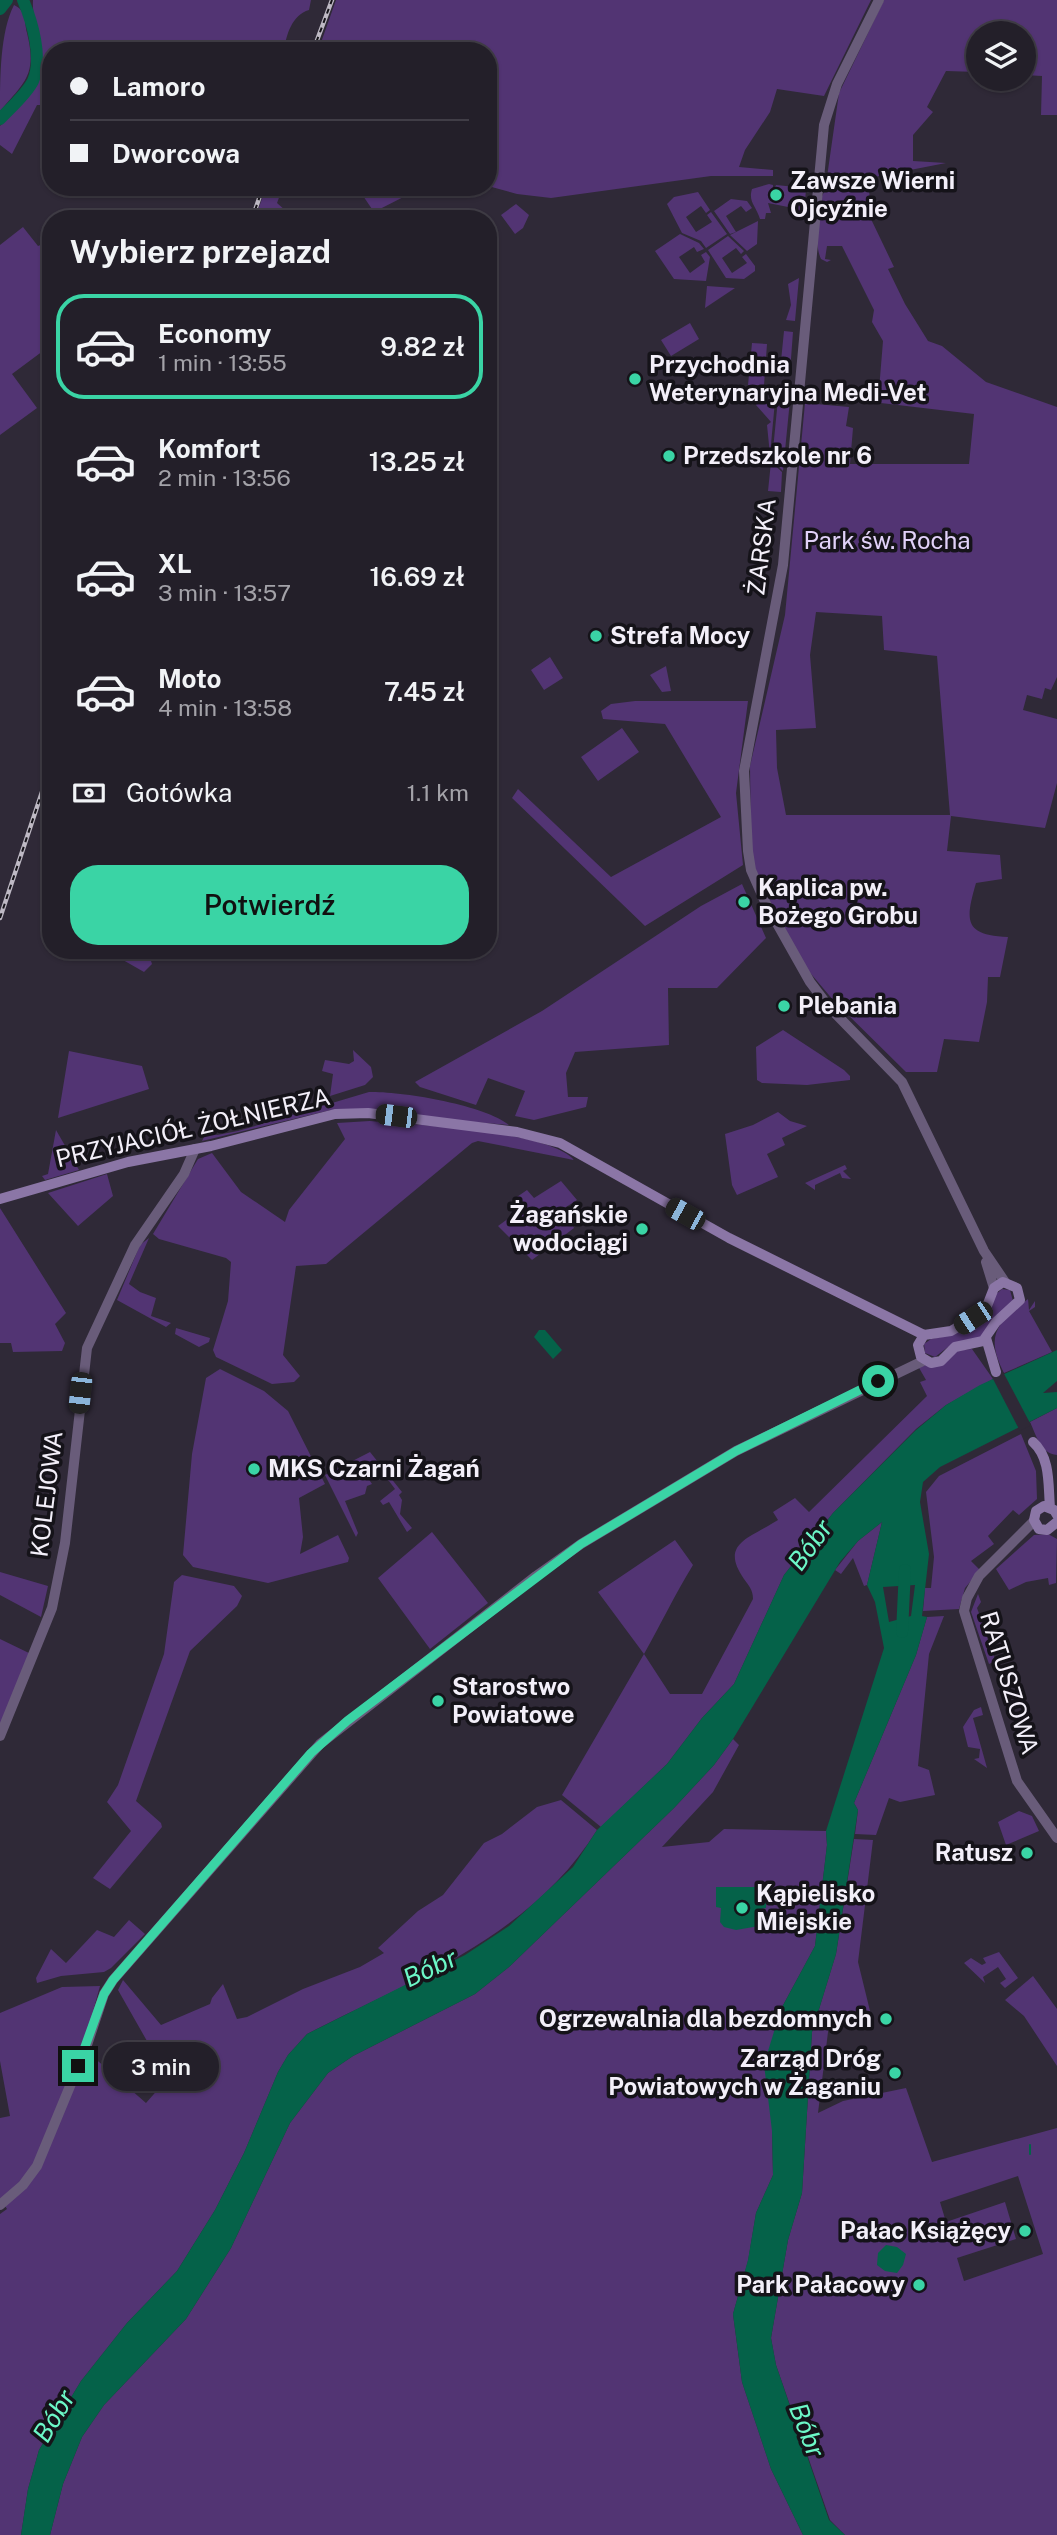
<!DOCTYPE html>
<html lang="pl">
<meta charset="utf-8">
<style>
:root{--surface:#231f29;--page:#2b2731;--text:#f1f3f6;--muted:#a3a2a8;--line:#403d46;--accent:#3ad4a5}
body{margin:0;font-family:"Public Sans",sans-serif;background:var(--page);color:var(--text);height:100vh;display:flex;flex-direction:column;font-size:26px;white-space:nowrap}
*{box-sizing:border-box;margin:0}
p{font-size:23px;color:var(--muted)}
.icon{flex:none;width:38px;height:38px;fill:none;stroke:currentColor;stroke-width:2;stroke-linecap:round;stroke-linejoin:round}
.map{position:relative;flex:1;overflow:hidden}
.panel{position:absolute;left:42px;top:210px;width:455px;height:749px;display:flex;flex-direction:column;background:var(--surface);border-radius:28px;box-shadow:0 2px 5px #0004,0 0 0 2px var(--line)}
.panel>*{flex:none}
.hud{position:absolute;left:42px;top:42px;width:455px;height:154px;border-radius:28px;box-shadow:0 2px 5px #0004,0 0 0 2px var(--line);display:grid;align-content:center;height:154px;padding:0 28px;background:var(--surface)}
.fabs{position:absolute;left:966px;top:21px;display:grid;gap:14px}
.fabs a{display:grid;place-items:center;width:70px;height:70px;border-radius:50%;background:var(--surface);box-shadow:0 2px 5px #0004,0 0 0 2px var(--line);font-size:35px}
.end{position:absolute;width:32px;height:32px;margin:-16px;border:9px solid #3ad4a5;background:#111;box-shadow:0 0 0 4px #111}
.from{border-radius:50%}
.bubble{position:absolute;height:49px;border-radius:24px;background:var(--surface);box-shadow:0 2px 5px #0004,0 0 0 2px var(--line);font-size:23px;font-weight:600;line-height:49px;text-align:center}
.car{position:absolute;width:21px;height:42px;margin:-21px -10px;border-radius:9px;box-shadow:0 0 5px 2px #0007;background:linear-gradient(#222 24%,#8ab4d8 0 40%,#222 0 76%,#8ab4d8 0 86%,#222 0)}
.hud b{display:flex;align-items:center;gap:24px;height:66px;font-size:26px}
.hud b+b{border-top:2px solid var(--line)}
.hud i{width:18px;height:18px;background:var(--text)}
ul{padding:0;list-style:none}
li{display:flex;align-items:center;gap:21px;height:105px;margin:0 14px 10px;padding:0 14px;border:4px solid transparent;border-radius:28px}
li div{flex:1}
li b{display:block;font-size:26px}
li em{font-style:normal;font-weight:600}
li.selected{border-color:var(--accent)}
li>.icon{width:63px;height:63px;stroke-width:1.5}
h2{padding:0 28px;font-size:32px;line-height:84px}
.pay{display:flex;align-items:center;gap:18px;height:77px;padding:0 28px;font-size:26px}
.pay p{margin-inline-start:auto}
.button{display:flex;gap:14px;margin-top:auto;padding:14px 28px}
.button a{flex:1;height:80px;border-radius:28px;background:var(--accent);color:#111;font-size:28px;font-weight:600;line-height:80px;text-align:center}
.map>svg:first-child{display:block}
</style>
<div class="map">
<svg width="1057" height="2535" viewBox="0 0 1057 2535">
<rect width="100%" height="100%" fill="#2f2937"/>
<!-- green -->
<path fill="#523473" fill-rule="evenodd" d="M33 0H311L309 10C292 15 286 35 284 51H51V105H37L12 154 0 145V126C23 104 45 83 40 48 38 31 32 18 33 0Z
M336 0H871L824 96 777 89 770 112 745 150 739 167 773 170V176H711L551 198 517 194 488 186V51H318Z
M884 0H1057V115H1041L1042 76 1024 75V33H978V72L946 71 927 107 933 112 913 135V161L946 163 869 178 870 217 894 267 888 269 905 304 928 341 942 346 986 382 1057 407V677L1051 690 1045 688 1042 699 1027 695 1023 710 1057 719V783L1045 828 951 816 947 851 1000 855 1002 879 976 883C965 921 964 935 1008 937L1000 977H988L987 1002 979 1042 944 1039 937 1072H906L834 1001 806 968 756 876 751 845 750 766 785 615 805 403 849 407 846 426 853 428 850 464H969L974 414 830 397 826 393 831 386 843 387V395L870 398 879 390 883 341 872 322 874 310 842 246H827L825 259 831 260 827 262 821 259C814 244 815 203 825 191L839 93ZM816 612 882 616 884 650 937 656 950 815H786L777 768 776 730 816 728 810 655Z
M14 5C27 11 24 21 27 33 37 74 26 81 0 111 0 78 0 32 14 5Z
M769 184 773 185V192L776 185 806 188 804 218 800 217 798 209 768 203 771 213H766L765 219H760C756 206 748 202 752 189Z
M266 187H283L277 203 295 219H255Z
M357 187H423L374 212Z
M698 192 710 210 706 213 701 206 686 217 696 232 712 222 707 215 711 212 727 234 706 248 701 241 682 233 667 204 674 197Z
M731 199 747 201 752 208 746 212 741 206 726 216 736 232 730 234 714 211Z
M516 204 529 215 523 228 515 234 501 215Z
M758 221 757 244 747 251 730 235Z
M23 227 38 246 51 241V345L12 374 37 408 0 435V245Z
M680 234 699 243 704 249 697 252 694 247 679 257 690 273 705 262 701 255 706 252 710 257 706 281 674 279 655 251Z
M728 236 744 251 741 254 736 248 722 258 732 273 747 263 742 257 746 254 755 266V271L744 279 726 278 708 250Z
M799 278 795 321 786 320 791 305 788 284Z
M707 286 735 288 705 308Z
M690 323 699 339 671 356 661 340Z
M784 331 793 332 790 372 780 371Z
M752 343 767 344 764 385H748Z
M759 399 775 401 770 455 767 425 771 422 756 405Z
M778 399 790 400 783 471 772 460Z
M771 462 782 472 781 492 768 491Z
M550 657 563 678 544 690 531 670Z
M666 666 671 691 662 692 650 675Z
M635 701H748L736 793 743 865 645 926 512 798 518 789 611 877 721 817 665 724 603 719 601 711 611 704Z
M622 728 639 752 598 781 581 757Z
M742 884 766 938 717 988H668L669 1045 575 1052 566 1073 568 1097H588L586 1107 534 1120 515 1116 525 1091 488 1078 476 1105 420 1087 415 1082 542 1011 701 906Z
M117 950H135L150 958 152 964 144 972 116 956Z
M783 1030 844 1070 850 1076V1080L807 1085 762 1083 757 1080 756 1047Z
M353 1050 371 1067 373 1077 365 1085 330 1096 333 1074 322 1071 325 1060 349 1064 354 1061Z
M69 1051 142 1066 149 1089 58 1118Z
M369 1092C401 1091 485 1105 509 1125L331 1110 202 1141 207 1131 217 1135 238 1131Z
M778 1112 790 1121 807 1126 782 1138 785 1145 767 1154 778 1177 737 1195 732 1185 725 1134 753 1125Z
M370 1121C413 1125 547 1130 574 1160L478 1141 472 1143 326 1264 296 1266 283 1355 300 1376 294 1382 272 1384 216 1357 213 1350 228 1301 231 1262 226 1258 159 1239 153 1234 198 1159 212 1153 241 1192 285 1222 289 1210 345 1139 337 1123Z
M56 1130 79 1170 45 1180 42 1176 48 1174Z
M845 1165 847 1169 843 1171 851 1179 842 1178 840 1173 815 1185V1190L805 1183Z
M107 1174 113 1196 78 1226 48 1193Z
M561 1181 577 1200 563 1209 574 1228 532 1260 498 1226 521 1209 514 1199 527 1190 534 1198Z
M0 1208 66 1313 55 1324 65 1343 62 1351 13 1352 11 1343H0Z
M149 1238 129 1284 140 1292 156 1298 151 1316 171 1323 166 1327 117 1300 140 1245Z
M1002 1289 1010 1290 1013 1301 980 1338 948 1347 935 1357 925 1353 924 1344 931 1339 946 1336Z
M1028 1299 1029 1310 1035 1301V1307L1029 1311 1052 1352 1004 1373C985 1336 996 1323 1028 1299Z
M176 1328 210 1338 209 1342 199 1347 175 1334Z
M972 1349 993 1379 946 1405 916 1429 833 1513 784 1575 734 1684 702 1718 667 1764 601 1827 562 1795 644 1654 598 1592 675 1540 693 1565C675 1594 661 1624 644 1654L670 1694H702L753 1599C753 1590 749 1586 744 1579 719 1543 750 1538 778 1520L773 1512 795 1498 809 1512 927 1396 920 1382 926 1380 918 1366 952 1351Z
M220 1369 264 1391 288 1411 325 1484 299 1498 303 1537 300 1554 338 1535 349 1558 348 1562 268 1583 193 1567 183 1555 192 1454 206 1378Z
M1057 1408V1455C1041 1454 1036 1435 1030 1422Z
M1021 1434 1036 1471 1037 1499 1019 1515 1013 1510 988 1536 994 1544 971 1561 980 1570 965 1588 959 1609 923 1611 925 1588H931L934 1557 926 1492 939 1476Z
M370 1452 402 1492 399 1495 402 1500 400 1514 412 1528 407 1532 389 1502 383 1505 380 1501 395 1489 380 1469 368 1478 372 1484 367 1486 365 1494 345 1501 358 1533 356 1537 325 1475Z
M882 1522 867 1585 864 1586 853 1558 841 1574 835 1570 858 1541Z
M432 1532 488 1603 430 1649 378 1578Z
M1048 1534 1057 1539 1056 1583 1049 1585 1048 1578 1026 1582 1009 1590 996 1569 1034 1535Z
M0 1572 48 1586 41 1617 0 1595Z
M182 1575 234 1586 242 1596 237 1606 190 1651 136 1801 161 1823 162 1827 110 1889 93 1878 131 1831 107 1802 118 1785 164 1654 174 1582Z
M978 1594 981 1602 977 1608 985 1630 989 1625 990 1631 987 1637 995 1659 998 1655 1000 1659 989 1664 971 1612Z
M944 1616 929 1654 918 1766 929 1770 935 1795 900 1802 889 1798 876 1835 855 1834 858 1810 854 1803 916 1655 927 1617Z
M0 1639 31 1654 0 1726Z
M981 1707 983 1715 973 1718 987 1768 974 1759 979 1758 980 1749 968 1747 963 1727 974 1710Z
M733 1739 739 1745 713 1792 662 1847 709 1842 724 1829 826 1831 827 1845 815 1946 781 2009 772 2131 773 2175 756 2213 748 2261 733 2314 742 2382 771 2469 803 2535H50L63 2484 82 2437 104 2405 186 2319 231 2248 290 2123 328 2073 353 2056 475 1994 509 1967 674 1808 714 1765Z
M561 1800 597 1830C531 1936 413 1980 307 2034L288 2055 278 2072 244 2153 215 2210 177 2271 127 2323 81 2381 39 2450 28 2489 21 2535H0V2214L7 2209 0 2198V2118L10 2116 0 2061V2013L62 1987 100 1986 83 2048 146 2103 168 2078 118 1990 123 1980 161 2025 210 2004 212 1998 223 1984 237 2019 247 2017 303 1989 360 1967 384 1953 378 1948 418 1911 443 1895 484 1843 502 1834 537 1807Z
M1019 1811 1032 1816 1039 1831 1006 1845 998 1822Z
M854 1839 873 1840 858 1962 871 2015 830 2016 818 2113 843 2101 906 2088 932 2162 1057 2128V2535H845L830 2520 776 2365 771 2338 788 2240 802 2193 812 2032 836 1954ZM1018 2176 1043 2254 964 2281 957 2258 1016 2239 1005 2202 946 2222 940 2202Z
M129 1920 145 1934 111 1968 104 1972 61 1976 37 1983 36 1978 51 1949 66 1963 97 1930 114 1937Z
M999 1952 1018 1978 1005 1988 1000 1983 1006 1979 998 1967 983 1977 985 1983 964 1963 971 1958 982 1965 986 1963 983 1958Z
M1033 1976 1057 2009V2066L1024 2016 1005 2000Z"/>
<!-- water -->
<path fill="#056249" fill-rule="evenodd" d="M539 1330H545L562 1350 553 1359 534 1337Z
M1057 1350V1381L1043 1393 1057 1392V1408L940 1467 923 1482 920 1502 929 1554 922 1616 927 1617 916 1655 854 1803 858 1810 836 1954 812 2032 802 2193 788 2240 771 2338 776 2365 829 2520 845 2535H803L771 2469 742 2382 733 2314 748 2260 756 2213 773 2175 772 2131 764 2064 781 2009 815 1946 827 1845 826 1831 884 1648 875 1602 867 1585 882 1522 858 1541 840 1562 733 1739 714 1765 674 1808 509 1967 475 1994 353 2056 328 2073 290 2123 231 2248 186 2319 104 2405 82 2437 63 2484 50 2535H21L28 2489 39 2450 81 2381 127 2323 177 2271 215 2210 244 2153 278 2072 288 2055 307 2034 465 1955 509 1926 573 1867 597 1830 667 1764 702 1718 734 1684 784 1575 833 1513 916 1430 946 1405 980 1385ZM915 1585 911 1616 889 1622 883 1587Z
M716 1887H767L766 1908 761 1909 759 1926 736 1930 724 1927 720 1922 721 1908 716 1907Z
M886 2245 897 2247 906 2254 903 2265 897 2273 885 2271 877 2265 878 2253Z"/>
<!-- pier -->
<path fill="#2f2937" d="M1002 1370 1031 1425 1020 1431 991 1375Z"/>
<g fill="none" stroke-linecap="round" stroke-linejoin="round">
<!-- stream -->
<path stroke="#056249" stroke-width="2" d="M1030 2154V2145"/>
<!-- river -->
<path stroke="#056249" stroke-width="12" d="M0 9 7 0
M0 119C10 108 26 95 33 81 43 58 32 21 23 0
M902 1632 905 1570"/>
<!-- tertiary -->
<path stroke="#695c7a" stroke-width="10" d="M879 0 837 84 824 125 783 565 744 771 748 851 751 870 766 904 810 982 829 1007 902 1082 984 1251 1005 1282
M986 1262 994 1288
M1034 1521 979 1576 967 1598 964 1611 1017 1781 1057 1838
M0 1736 52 1608 65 1543 87 1348 135 1245 184 1174 195 1149
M0 2205 23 2185 37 2166 87 2045 104 1994 113 1980 320 1744 536 1576 581 1544 736 1451 925 1360"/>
<!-- secondary -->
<path stroke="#8b76a6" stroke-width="10" d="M0 1199 128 1162 211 1146 335 1114 368 1113 517 1132 560 1143 729 1238 924 1335
M1003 1282 1017 1288 1020 1300 996 1322 983 1341 955 1347 941 1361 931 1363 921 1357 918 1345 924 1335 951 1331 973 1318 987 1306 994 1288Z
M986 1338 996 1372
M1033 1442C1051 1458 1048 1486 1050 1507
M1057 1515 1054 1510 1044 1506 1036 1511 1034 1520 1039 1529 1047 1530 1057 1522"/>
<!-- rail casing -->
<g stroke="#beb9c4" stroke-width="4.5">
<path id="rail" d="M313 51 332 0
M252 219 263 187
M0 918 51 765"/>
</g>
<!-- rail -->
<use href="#rail" stroke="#151319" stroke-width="2" stroke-dasharray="5" stroke-linecap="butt"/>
</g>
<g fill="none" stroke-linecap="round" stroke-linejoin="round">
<!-- route -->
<path stroke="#3ad4a5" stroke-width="9" d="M78 2066 104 1994 113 1980 311 1753 347 1721 581 1544 736 1451 878 1381"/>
</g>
<!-- markers -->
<g fill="#3ad4a5" stroke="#151319" stroke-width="2.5">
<circle cx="776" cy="195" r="7"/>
<circle cx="635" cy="379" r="7"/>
<circle cx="669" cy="456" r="7"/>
<circle cx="596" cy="636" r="7"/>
<circle cx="744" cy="902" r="7"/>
<circle cx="784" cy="1006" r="7"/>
<circle cx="642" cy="1229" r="7"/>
<circle cx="254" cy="1469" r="7"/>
<circle cx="438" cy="1701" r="7"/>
<circle cx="1027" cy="1853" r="7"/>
<circle cx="742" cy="1908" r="7"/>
<circle cx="886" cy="2019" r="7"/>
<circle cx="895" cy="2073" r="7"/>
<circle cx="1025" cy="2231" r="7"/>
<circle cx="919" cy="2285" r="7"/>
</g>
<g text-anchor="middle" stroke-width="7" stroke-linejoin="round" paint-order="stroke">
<!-- poi labels -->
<g font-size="24" font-weight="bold" fill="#f3eff9" stroke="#151319" text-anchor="start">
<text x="790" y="189">Zawsze Wierni<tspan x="790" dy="28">Ojcyźnie</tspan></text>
<text x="649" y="373">Przychodnia<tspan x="649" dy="28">Weterynaryjna Medi-Vet</tspan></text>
<text x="683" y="464">Przedszkole nr 6</text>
<text x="610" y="644">Strefa Mocy</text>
<text x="758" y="896">Kaplica pw.<tspan x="758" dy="28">Bożego Grobu</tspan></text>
<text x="798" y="1014">Plebania</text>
<text x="628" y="1223" text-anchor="end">Żagańskie<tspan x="628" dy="28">wodociągi</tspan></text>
<text x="268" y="1477">MKS Czarni Żagań</text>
<text x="452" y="1695">Starostwo<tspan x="452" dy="28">Powiatowe</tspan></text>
<text x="1013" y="1861" text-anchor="end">Ratusz</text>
<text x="756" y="1902">Kąpielisko<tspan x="756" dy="28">Miejskie</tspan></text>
<text x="872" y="2027" text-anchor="end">Ogrzewalnia dla bezdomnych</text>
<text x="881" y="2067" text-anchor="end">Zarząd Dróg<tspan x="881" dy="28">Powiatowych w Żaganiu</tspan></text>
<text x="1011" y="2239" text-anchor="end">Pałac Książęcy</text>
<text x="905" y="2293" text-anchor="end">Park Pałacowy</text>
</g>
<!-- park labels -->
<g font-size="24" fill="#e2d2f9" stroke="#151319">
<text x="887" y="549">Park św. Rocha</text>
</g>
<!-- street labels -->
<g font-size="24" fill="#f3eff9" stroke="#151319">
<text transform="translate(762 547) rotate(-83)" y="8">ŻARSKA</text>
<text transform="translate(193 1128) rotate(-13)" y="8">PRZYJACIÓŁ ŻOŁNIERZA</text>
<text transform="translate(47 1494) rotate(-83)" y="8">KOLEJOWA</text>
<text transform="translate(1009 1683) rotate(73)" y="8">RATUSZOWA</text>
</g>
<!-- water labels -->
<g font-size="26" font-style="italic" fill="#6cf7c7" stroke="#151319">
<text transform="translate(810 1545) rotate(-54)" y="9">Bóbr</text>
<text transform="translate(430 1968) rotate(-25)" y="9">Bóbr</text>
<text transform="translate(54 2416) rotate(-59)" y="9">Bóbr</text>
<text transform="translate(807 2430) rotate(69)" y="9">Bóbr</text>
</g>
</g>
</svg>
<div class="fabs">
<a><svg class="icon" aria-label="layers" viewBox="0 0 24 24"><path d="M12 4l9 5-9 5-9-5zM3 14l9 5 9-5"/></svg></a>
</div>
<i class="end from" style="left:878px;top:1381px"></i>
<i class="end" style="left:78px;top:2066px"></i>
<div class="bubble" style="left:103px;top:2042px;width:116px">3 min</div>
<i class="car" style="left:396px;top:1116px;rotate:277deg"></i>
<i class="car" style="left:685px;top:1214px;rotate:299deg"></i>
<i class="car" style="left:973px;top:1318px;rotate:237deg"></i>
<i class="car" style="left:80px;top:1393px;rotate:186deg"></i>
<div class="hud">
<b><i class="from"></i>Lamoro</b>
<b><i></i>Dworcowa</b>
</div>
<section class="panel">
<h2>Wybierz przejazd</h2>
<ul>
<li class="selected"><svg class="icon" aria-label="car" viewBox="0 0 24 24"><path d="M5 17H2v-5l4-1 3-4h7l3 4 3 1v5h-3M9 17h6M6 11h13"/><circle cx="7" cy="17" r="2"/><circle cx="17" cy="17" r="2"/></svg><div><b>Economy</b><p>1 min · 13:55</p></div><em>9.82 zł</em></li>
<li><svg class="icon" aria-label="car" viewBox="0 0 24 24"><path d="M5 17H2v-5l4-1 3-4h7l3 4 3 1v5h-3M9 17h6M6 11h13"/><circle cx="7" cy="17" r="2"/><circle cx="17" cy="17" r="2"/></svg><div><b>Komfort</b><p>2 min · 13:56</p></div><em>13.25 zł</em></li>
<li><svg class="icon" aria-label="car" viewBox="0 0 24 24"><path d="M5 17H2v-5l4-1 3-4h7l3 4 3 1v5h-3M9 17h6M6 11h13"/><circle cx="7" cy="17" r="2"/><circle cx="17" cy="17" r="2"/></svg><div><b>XL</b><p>3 min · 13:57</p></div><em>16.69 zł</em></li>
<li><svg class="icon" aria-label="car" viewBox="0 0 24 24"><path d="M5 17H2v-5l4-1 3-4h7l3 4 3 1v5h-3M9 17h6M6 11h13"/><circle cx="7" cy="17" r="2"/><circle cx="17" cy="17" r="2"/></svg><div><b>Moto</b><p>4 min · 13:58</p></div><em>7.45 zł</em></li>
</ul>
<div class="pay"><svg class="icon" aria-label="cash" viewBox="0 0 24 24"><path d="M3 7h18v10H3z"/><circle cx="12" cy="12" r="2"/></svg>Gotówka<p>1.1 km</p></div>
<div class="button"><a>Potwierdź</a></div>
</section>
</div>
